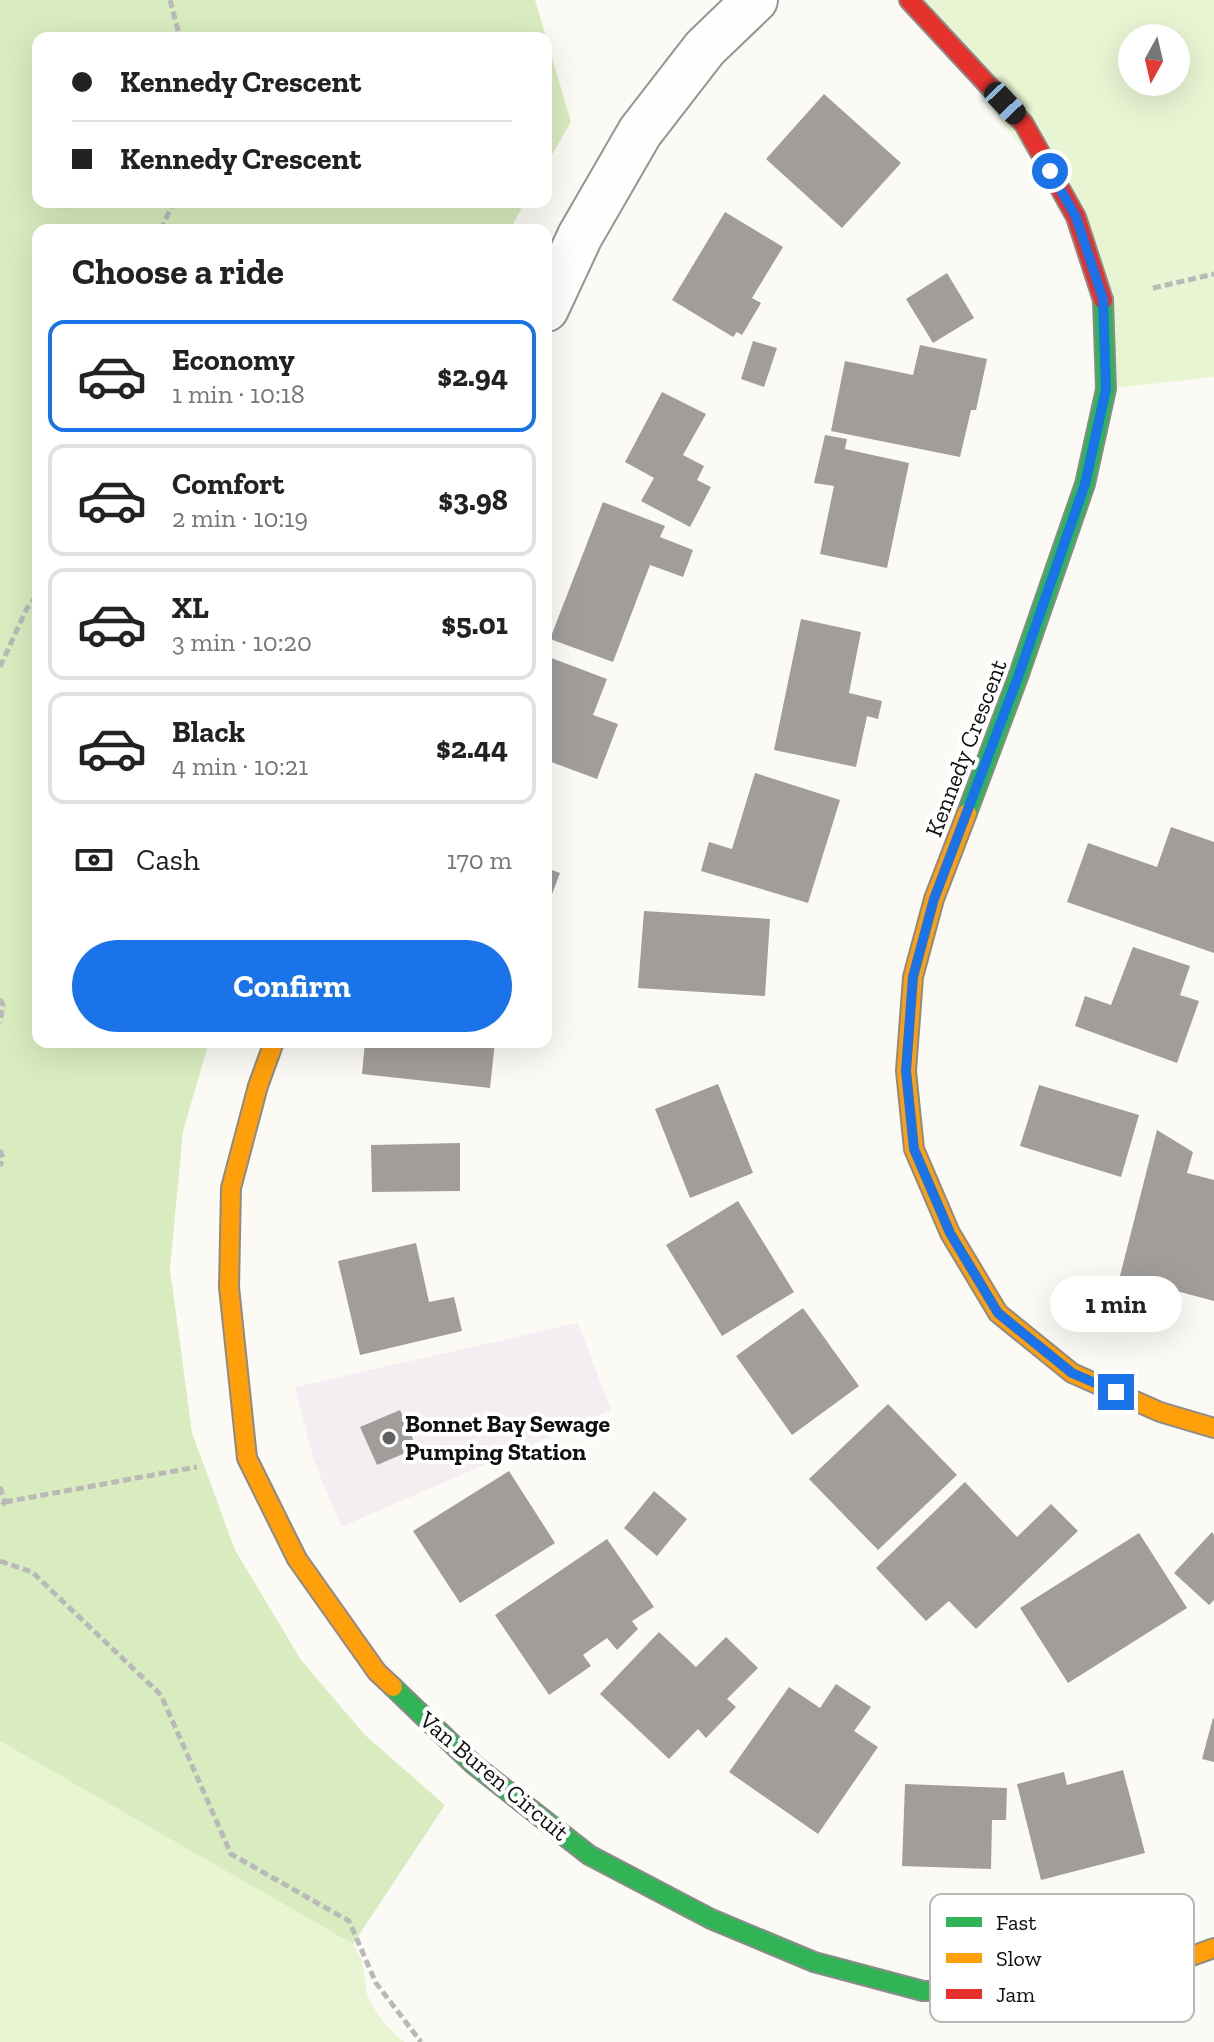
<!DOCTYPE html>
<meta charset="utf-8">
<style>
:root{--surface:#fff;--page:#f2f2f2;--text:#222;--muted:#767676;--line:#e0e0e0;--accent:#1a73e8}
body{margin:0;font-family:"Zilla Slab",serif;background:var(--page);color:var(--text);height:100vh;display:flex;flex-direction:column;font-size:30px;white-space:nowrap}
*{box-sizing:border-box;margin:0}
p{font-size:26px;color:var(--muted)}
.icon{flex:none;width:44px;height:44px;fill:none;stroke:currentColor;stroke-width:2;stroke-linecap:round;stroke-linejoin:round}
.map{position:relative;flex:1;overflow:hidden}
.details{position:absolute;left:32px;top:224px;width:520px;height:824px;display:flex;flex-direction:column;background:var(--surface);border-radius:16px;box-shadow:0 8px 32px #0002}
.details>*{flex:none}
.banner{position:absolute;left:32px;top:32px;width:520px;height:176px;border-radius:16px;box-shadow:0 8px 32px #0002;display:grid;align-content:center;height:176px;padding:0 40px;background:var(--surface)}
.needle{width:52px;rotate:188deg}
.buttons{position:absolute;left:1118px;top:24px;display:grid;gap:16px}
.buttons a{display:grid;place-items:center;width:72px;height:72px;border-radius:50%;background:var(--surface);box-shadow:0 8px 32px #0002;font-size:40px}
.end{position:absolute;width:36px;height:36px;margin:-18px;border:10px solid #1a73e8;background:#fff;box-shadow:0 0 0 4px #fff}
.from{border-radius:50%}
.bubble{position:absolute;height:56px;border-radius:28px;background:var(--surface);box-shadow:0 8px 32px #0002;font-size:26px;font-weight:800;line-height:56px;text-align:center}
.car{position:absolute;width:24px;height:48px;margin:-24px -12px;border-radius:10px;box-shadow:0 0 6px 2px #0007;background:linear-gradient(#222 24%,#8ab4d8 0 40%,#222 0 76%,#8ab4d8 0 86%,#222 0)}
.banner b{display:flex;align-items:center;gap:28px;height:76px;font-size:30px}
.banner b+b{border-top:2px solid var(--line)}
.banner i{width:20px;height:20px;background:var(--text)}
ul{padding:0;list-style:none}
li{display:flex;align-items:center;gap:24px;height:112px;margin:0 16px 12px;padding:0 24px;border:4px solid var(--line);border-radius:16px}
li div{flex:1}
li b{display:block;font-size:30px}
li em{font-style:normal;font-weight:800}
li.on{border-color:var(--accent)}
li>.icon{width:72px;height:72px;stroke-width:1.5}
h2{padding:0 40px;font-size:36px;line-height:96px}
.pay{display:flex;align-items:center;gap:20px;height:88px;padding:0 40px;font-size:30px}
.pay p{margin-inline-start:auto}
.cta{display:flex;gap:16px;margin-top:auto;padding:16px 40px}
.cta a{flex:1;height:92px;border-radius:48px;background:var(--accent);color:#fff;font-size:32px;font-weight:800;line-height:92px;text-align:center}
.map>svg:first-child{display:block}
</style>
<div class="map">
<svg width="1214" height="2042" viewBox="0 0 1214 2042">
<rect width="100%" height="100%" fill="#fcfaf5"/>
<!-- industrial -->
<path fill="#f4edf2" d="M578 1323 611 1410 341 1527 314 1461 295 1387Z"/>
<!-- green -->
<path fill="#e8f4d2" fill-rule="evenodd" d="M909 0H1214V377L1106 389 1076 217ZM1132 38H1176V82H1132Z
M0 1741 353 1944 362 1960 367 1995 378 2015 394 2034 405 2042H0Z"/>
<!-- forest -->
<path fill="#d9ecbf" d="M0 0H535L571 122 546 165V38H38V202H525L510 230H38V1042H209L183 1131 170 1269 192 1433 235 1550 301 1660 365 1735 445 1805 353 1944 0 1741Z"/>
<!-- building -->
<path fill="#a09d9a" d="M824 94 901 163 842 228 766 159Z
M725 212 783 247 752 298 761 303 742 335 737 332 733 337 672 300Z
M947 273 974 318 933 343 906 299Z
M753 341 777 348 764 387 741 379Z
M920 345 987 359 976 410H971L960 457 831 431 845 361 913 375Z
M662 392 706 414 683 455 704 466 697 480 711 487 690 527 641 501 654 478 625 462Z
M825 435 847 439 845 449 909 463 887 568 820 554 834 486 814 483Z
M603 502 665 526 660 537 693 550 683 577 650 565 613 662 550 639Z
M801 619 861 632 849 693 882 701 878 719 867 716 856 767 774 750Z
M546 656 607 679 593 715 618 724 597 779 546 760Z
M755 773 840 800 808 903 701 871 709 842 732 849Z
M1171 827 1214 842V953L1067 902 1088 843 1157 867Z
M546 868 560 873 546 910Z
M644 911 770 919 765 996 638 988Z
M1133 947 1190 966 1180 995 1199 1001 1177 1063 1075 1026 1085 996 1111 1005Z
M365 1042H495L490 1088 362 1074Z
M718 1084 753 1173 690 1198 655 1109Z
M1039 1085 1139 1115 1121 1177 1020 1146Z
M1157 1130 1193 1152 1187 1173 1214 1180V1301L1120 1276Z
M460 1143V1191L372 1192 371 1145Z
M738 1201 794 1292 722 1336 666 1245Z
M416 1243 429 1302 454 1297 462 1331 360 1355 338 1261Z
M803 1308 859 1386 792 1435 736 1356Z
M888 1404 957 1475 878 1550 809 1479Z
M400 1410 417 1448 377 1465 360 1427Z
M509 1471 555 1543 460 1603 413 1531Z
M965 1482 1017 1537 1051 1504 1078 1531 976 1629 949 1601 926 1621 876 1568Z
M654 1491 687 1519 657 1556 624 1528Z
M1212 1532 1214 1535V1600L1209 1605 1174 1573Z
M1139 1533 1187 1608 1068 1683 1020 1608Z
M607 1539 654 1607 632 1621 638 1629 617 1650 607 1638 583 1655 591 1666 549 1695 495 1615Z
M659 1632 696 1667 726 1637 758 1668 727 1699 736 1707 706 1738 698 1729 669 1759 600 1694Z
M836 1684 871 1707 854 1731 878 1747 818 1834 729 1772 789 1687 820 1708Z
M1213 1718 1214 1719V1762L1202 1759Z
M1123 1770 1145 1853 1041 1880 1017 1784 1064 1772 1067 1785Z
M905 1784 1007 1788 1006 1820H992L991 1869 902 1866Z"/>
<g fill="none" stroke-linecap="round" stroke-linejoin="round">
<!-- street casing -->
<g stroke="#969593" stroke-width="48">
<path id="street" d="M546 309 580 236 640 132 705 48 755 0"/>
</g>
<!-- fast casing -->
<g stroke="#8c8b89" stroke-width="22">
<path id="fast" d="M967 813 1018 677 1085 484 1106 389 1103 300
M393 1687 473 1764 589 1855 711 1919 814 1962 923 1991H938"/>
</g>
<!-- slow casing -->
<g stroke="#8c8b89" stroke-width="22">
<path id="slow" d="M967 813 934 899 913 977 906 1071 914 1149 950 1233 998 1313 1072 1373 1160 1412 1214 1428
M274 1042 258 1086 231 1188 229 1287 247 1458 297 1559 377 1672 393 1687
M938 1991 1042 1992 1147 1972 1214 1948"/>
</g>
<!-- jam casing -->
<g stroke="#8c8b89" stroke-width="22">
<path id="jam" d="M909 0 1024 124 1076 217 1103 300"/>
</g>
<!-- path -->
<path stroke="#b9b9b8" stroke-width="5" stroke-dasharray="8 4" stroke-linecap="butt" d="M170 0 180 38
M161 230 173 202
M1153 288 1214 274
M0 667 26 610 38 594
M0 999 3 1005 0 1023
M0 1150 3 1158 0 1166
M0 1487 5 1502 0 1507
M5 1502 197 1467
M0 1561 32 1572 161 1695 231 1854 349 1921 376 1983 421 2042"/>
<!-- street -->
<use href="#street" stroke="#fffefe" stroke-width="44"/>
<!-- fast -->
<use href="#fast" stroke="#30b455" stroke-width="18"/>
<!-- slow -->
<use href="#slow" stroke="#ff9f0a" stroke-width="18"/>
<!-- jam -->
<use href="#jam" stroke="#e5322d" stroke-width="18"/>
</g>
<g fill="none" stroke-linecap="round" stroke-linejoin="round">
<!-- route -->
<path stroke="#1a73e8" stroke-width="10" d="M1050 171 1076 217 1103 299 1106 389 1085 484 1060 556 1018 677 934 899 913 977 906 1071 914 1149 950 1233 998 1313 1072 1373 1116 1392"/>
</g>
<!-- markers -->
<circle fill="#626160" stroke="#fff" stroke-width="3" cx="389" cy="1438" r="8"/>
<g text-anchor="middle" stroke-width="8" stroke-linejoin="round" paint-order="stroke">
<!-- street labels -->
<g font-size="24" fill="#0f0f0f" stroke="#fff">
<text transform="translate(966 748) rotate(-69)" y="8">Kennedy Crescent</text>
<text transform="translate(494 1776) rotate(40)" y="8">Van Buren Circuit</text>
</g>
<!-- poi labels -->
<g font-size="24" font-weight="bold" fill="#0f0f0f" stroke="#fff" text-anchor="start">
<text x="405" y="1432">Bonnet Bay Sewage<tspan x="405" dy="28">Pumping Station</tspan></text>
</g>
</g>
<!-- legend -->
<rect x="930" y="1894" width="264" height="128" rx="12" fill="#fff" stroke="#b7b7b7" stroke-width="2"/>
<rect x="946" y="1917" width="36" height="10" fill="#30b455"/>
<rect x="946" y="1953" width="36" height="10" fill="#ff9f0a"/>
<rect x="946" y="1989" width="36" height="10" fill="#e5322d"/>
<g font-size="22" fill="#0f0f0f">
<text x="996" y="1930">Fast</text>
<text x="996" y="1966">Slow</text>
<text x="996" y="2002">Jam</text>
</g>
</svg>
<div class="buttons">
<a><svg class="needle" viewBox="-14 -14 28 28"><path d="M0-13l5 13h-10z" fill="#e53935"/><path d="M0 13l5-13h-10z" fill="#767676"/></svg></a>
</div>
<i class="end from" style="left:1050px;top:171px"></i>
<i class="end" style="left:1116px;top:1392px"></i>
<div class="bubble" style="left:1050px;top:1276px;width:132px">1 min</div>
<i class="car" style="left:1005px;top:103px;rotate:137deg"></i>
<div class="banner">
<b><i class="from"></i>Kennedy Crescent</b>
<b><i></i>Kennedy Crescent</b>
</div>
<section class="details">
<h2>Choose a ride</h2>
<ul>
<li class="on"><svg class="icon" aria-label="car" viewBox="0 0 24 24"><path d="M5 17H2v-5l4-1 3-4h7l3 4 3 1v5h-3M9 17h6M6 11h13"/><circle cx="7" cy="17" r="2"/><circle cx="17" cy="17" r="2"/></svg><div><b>Economy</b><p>1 min · 10:18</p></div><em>$2.94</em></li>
<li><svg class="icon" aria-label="car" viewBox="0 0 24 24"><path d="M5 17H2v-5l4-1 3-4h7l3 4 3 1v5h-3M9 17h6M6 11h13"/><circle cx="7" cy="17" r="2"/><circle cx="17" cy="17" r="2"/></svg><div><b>Comfort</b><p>2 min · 10:19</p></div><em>$3.98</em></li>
<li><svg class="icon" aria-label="car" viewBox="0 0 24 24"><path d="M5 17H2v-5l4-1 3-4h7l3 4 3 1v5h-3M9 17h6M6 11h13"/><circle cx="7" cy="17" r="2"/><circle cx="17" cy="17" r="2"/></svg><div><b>XL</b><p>3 min · 10:20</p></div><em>$5.01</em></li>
<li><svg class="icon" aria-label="car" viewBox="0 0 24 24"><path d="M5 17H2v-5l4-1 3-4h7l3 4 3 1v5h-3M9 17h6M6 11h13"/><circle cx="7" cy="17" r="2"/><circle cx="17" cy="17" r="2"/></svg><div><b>Black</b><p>4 min · 10:21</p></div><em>$2.44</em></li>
</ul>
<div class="pay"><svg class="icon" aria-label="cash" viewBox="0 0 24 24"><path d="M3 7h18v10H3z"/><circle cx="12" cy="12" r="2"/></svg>Cash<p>170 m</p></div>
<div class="cta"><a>Confirm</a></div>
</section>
</div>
